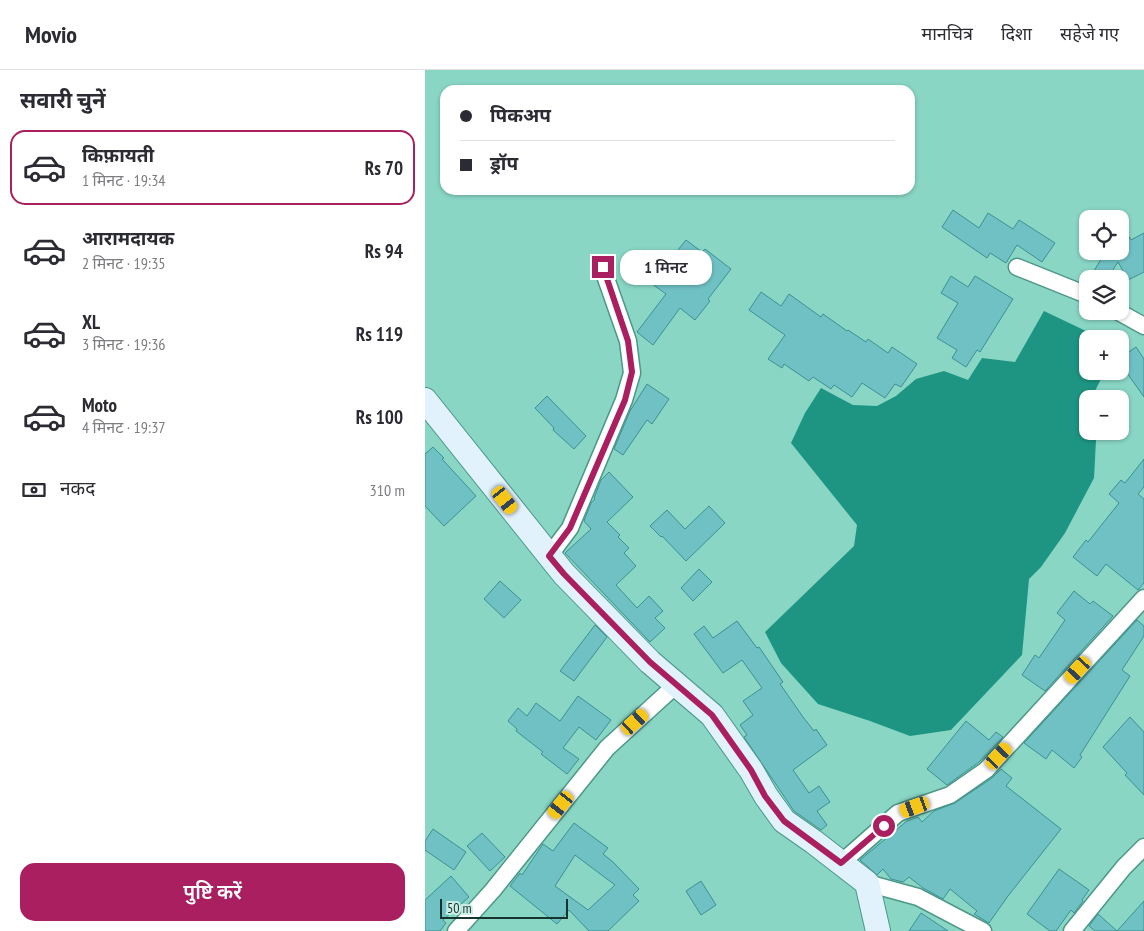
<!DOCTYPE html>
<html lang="hi">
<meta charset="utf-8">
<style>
:root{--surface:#fff;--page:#f7f7f7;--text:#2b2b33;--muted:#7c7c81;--line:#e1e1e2;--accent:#aa1f60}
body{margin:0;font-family:"PT Sans Narrow","Noto Sans Devanagari",sans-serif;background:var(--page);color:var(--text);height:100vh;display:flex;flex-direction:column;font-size:19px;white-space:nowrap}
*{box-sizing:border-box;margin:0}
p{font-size:16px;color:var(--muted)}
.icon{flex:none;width:28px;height:28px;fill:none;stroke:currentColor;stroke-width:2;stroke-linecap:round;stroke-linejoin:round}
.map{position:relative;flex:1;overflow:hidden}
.panel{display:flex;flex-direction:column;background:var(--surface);width:425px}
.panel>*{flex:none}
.top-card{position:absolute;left:15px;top:15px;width:475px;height:110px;border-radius:15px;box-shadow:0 1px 4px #0004;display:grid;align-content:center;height:110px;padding:0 20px;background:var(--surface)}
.buttons{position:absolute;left:654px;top:140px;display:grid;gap:10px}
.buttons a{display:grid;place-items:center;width:50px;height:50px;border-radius:10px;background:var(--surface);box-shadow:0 1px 4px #0004;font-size:25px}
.scale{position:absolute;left:15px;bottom:12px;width:128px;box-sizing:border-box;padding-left:5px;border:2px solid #15352f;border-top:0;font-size:14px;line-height:18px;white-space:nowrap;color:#15352f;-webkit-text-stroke:4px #caeee5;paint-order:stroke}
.end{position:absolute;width:22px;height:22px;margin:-11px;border:6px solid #aa1f60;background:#fff;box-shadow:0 0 0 2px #fff}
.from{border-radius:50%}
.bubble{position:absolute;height:35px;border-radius:15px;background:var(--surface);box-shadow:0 1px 4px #0004;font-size:16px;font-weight:600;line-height:35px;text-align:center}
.car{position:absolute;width:15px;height:30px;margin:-15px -8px;border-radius:6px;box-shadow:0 0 4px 1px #0007;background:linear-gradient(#f5c518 24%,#345 0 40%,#f5c518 0 76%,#345 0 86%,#f5c518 0)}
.top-card b{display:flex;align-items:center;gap:18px;height:48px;font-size:19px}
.top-card b+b{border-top:1px solid var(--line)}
.top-card i{width:12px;height:12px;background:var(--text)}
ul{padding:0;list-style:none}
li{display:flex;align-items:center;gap:15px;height:75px;margin:0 10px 8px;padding:0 10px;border:2px solid transparent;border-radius:15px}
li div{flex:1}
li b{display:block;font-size:19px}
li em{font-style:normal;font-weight:600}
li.current{border-color:var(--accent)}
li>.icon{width:45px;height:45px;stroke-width:1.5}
h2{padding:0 20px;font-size:22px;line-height:60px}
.pay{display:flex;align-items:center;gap:12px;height:55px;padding:0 20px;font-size:19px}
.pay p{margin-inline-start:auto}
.button{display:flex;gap:10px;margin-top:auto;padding:10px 20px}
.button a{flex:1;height:58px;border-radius:15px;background:var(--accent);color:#fff;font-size:20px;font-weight:600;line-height:58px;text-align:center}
header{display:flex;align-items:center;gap:30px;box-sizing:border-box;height:70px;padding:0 25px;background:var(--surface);border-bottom:1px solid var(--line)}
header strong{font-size:24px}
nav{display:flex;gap:28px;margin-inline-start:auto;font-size:18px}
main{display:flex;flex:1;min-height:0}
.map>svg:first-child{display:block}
</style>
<header>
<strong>Movio</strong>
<nav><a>मानचित्र</a><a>दिशा</a><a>सहेजे गए</a></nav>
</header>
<main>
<section class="panel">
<h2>सवारी चुनें</h2>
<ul>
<li class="current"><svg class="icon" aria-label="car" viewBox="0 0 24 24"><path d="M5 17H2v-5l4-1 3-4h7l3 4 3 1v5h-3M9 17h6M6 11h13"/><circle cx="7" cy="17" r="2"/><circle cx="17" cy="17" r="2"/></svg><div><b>किफ़ायती</b><p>1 मिनट · 19:34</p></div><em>Rs 70</em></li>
<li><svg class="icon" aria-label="car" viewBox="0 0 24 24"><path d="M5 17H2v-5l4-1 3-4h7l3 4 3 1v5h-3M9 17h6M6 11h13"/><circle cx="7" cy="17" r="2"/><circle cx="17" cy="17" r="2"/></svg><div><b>आरामदायक</b><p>2 मिनट · 19:35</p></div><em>Rs 94</em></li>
<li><svg class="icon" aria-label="car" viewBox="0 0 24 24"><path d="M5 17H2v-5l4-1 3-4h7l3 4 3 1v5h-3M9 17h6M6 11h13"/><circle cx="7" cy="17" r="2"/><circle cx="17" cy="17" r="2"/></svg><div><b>XL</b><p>3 मिनट · 19:36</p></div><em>Rs 119</em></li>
<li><svg class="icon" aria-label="car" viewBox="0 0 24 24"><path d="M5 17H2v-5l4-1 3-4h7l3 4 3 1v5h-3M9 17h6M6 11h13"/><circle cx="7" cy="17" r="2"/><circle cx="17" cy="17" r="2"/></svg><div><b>Moto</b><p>4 मिनट · 19:37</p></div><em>Rs 100</em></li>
</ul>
<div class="pay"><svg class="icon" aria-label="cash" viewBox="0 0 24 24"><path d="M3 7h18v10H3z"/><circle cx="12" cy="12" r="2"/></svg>नकद<p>310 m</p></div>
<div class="button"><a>पुष्टि करें</a></div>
</section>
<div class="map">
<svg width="719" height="861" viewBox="0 0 719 861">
<rect width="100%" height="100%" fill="#89d6c5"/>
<!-- water -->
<path fill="#1d9582" d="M619 241 663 262 670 269H662V301H680L666 329H662V361H670L671 370 669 408 640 463 616 497 604 509 597 585 526 660 485 666 445 651 393 634 356 593 340 562 429 476 432 455 366 373 380 343 396 318 428 335 452 336 471 326 491 309 519 301 543 310 557 288 590 292Z"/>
<!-- building -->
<path fill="#70c1c4" stroke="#3d9093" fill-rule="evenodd" d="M528 140 554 158 563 143 588 159 594 150 630 173 617 192 592 175 581 193 565 183 562 188 517 157Z
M695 151 706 170 719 163V202L703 210 693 192 682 209H664L681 181H695Z
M261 170 277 182 280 179 306 199 283 229 285 231 270 250 255 238 228 275 212 262 241 224 226 213Z
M526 206 543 217 550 206 588 229 555 282 552 280 541 297 527 288 532 280 512 268 533 233 516 223Z
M336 222 356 236 364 224 396 247 398 244 422 261 423 260 441 272 443 269 463 283 467 277 492 294 476 317 470 314 460 328 437 313 427 327 409 315 406 319 388 307 384 311 359 294 357 298 343 289 360 265 324 240Z
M711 277 719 289V327L695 293V288Z
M222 314 244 329 227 354 222 350 198 385 189 379 205 341Z
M122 326 161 366 149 379 128 360 129 358 110 338Z
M8 377 19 388 17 389 51 426 19 456 0 436V384Z
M719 389V417L713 424 719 429V513L713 520 681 494 672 506 648 487 661 470 663 472 694 433 684 424 696 410 700 413Z
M184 402 208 427 182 452 195 465 193 467 204 478 199 483 211 496 191 515 212 538 224 526 238 541 230 548 240 558 225 572 140 483 166 459 159 451 166 433 170 429 169 428 176 410Z
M284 436 300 453 261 491 237 466 236 467 225 456 242 440 260 459Z
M274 499 287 512 268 531 256 518Z
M75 511 96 530 79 548 59 529Z
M649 521 665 534 668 531 688 546 620 621 597 605 610 585 614 588 640 550 632 543Z
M712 550 719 556V566L697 600 705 606 655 685 657 687 649 698 627 680 621 689 599 673Z
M312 551 332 578 334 577 358 612 355 614 378 647 389 661 391 659 402 675 368 700 384 723 394 716 405 732 392 741 402 755 396 760 369 741 319 667 322 665 315 655 328 645 318 631 337 618 317 590 298 603 269 564 279 556 288 568Z
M170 555 182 567 149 611 135 601Z
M153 626 186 650 171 670 154 657 138 678 154 689 142 704 116 684 118 682 91 661 92 659 83 651 93 638 102 646 111 633 135 651Z
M705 647 719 662V725L700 705 702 703 678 677Z
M541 651 564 670 571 662 578 667 554 692 522 715 502 699Z
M576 699 587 708 581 716 636 759 583 826 564 853 549 844 552 841 525 819 518 829 498 818 484 807 478 812 466 809 458 799 452 805 435 790 482 751 493 747 497 752 509 741 530 733 567 708Z
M149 753 183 778 178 784 188 792 214 819 208 825 214 831 183 861H164L144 840 132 854 85 816 95 803 97 805 118 774 128 781ZM150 785 190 815 163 840 130 816Z
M8 759 41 782 29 800 0 780V771Z
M57 763 80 787 65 801 42 776Z
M634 799 664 820 657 830 658 831 649 843 646 840 631 861H625L602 844Z
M26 806 44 827 18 850 21 853 15 861H0V830Z
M276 811 291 835 276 845 261 821Z
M719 831V861H692Z
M496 843 523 861H484Z
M673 844 692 861H670L664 856Z"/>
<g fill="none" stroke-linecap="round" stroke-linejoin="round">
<!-- street casing -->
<g stroke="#4c9888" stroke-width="19">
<path id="street" d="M592 197 662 225
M692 241 719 256
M124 486 145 458 199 330 207 303 203 271 177 197
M416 793 473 743 525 725 561 700 719 528
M442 813 493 827 558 861
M31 861 68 820 182 678 252 614
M647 861 699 797 719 777"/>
</g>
<!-- secondary casing -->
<g stroke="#4c9888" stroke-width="26">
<path id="secondary" d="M0 330 139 504 225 592 287 645 326 700 341 726 359 751 389 772 442 813 453 861"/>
</g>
<!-- street -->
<use href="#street" stroke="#fff" stroke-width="16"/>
<!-- secondary -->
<use href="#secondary" stroke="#e1f2fd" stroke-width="24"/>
</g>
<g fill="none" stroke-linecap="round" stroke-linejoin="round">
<!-- route -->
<path stroke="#aa1f60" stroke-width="6" d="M178 197 203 271 207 302 200 330 145 458 124 486 139 504 225 592 287 645 326 700 340 726 359 751 416 793 459 756"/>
</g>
</svg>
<div class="buttons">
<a><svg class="icon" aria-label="locate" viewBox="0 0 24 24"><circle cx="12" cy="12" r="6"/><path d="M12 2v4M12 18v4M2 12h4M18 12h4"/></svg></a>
<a><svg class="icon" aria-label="layers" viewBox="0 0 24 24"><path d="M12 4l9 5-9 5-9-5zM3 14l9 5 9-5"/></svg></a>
<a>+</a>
<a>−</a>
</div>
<div class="scale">50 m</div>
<i class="end from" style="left:459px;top:756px"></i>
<i class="end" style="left:178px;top:197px"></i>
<div class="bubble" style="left:195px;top:180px;width:92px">1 मिनट</div>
<i class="car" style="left:80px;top:430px;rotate:142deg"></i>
<i class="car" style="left:653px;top:600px;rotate:222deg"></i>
<i class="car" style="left:210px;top:652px;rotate:48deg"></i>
<i class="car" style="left:574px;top:686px;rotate:43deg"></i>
<i class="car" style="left:136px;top:735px;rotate:219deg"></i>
<i class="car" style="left:490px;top:737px;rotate:250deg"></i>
<div class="top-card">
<b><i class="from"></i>पिकअप</b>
<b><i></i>ड्रॉप</b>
</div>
</div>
</main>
